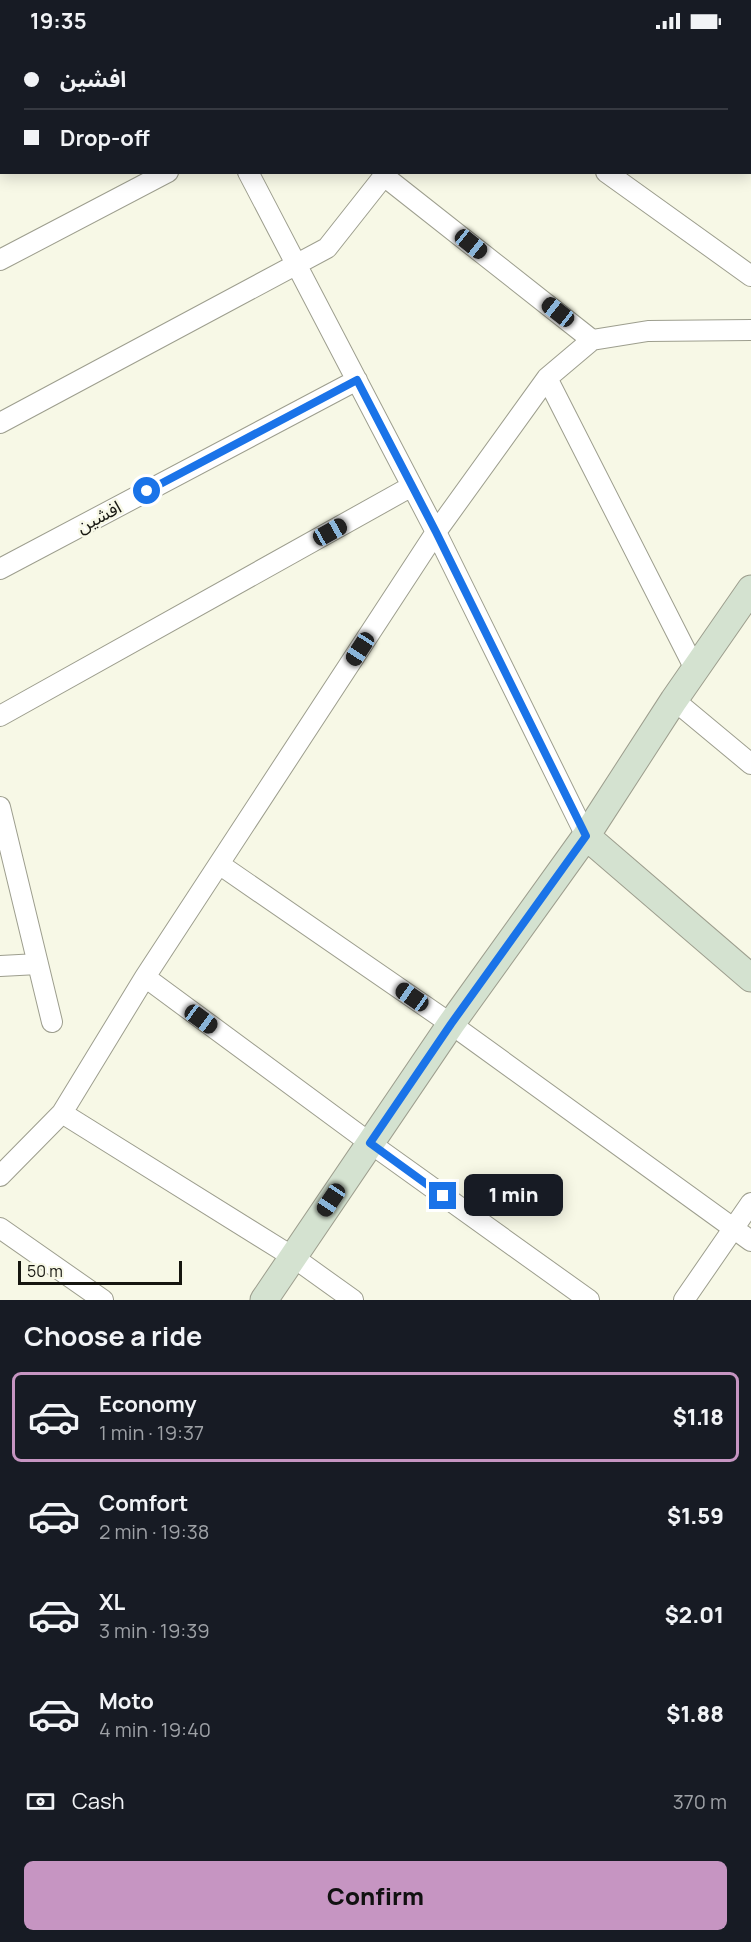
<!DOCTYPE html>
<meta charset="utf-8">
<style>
:root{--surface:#171b24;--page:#20242c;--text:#f1f3f6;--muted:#9ea1a6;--line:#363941;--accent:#c695c2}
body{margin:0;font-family:Manrope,"Noto Sans Arabic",sans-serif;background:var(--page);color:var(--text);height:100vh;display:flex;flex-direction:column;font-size:22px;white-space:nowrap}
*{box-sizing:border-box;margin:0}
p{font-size:20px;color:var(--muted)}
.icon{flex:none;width:33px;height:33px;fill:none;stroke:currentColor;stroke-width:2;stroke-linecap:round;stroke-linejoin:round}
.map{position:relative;height:1258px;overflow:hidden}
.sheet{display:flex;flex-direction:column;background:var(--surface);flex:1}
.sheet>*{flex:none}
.hud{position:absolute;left:0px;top:0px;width:752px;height:132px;box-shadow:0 3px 15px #0003;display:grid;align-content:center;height:132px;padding:0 24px;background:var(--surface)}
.scale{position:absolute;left:18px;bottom:15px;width:164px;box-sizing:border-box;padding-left:6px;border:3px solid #161610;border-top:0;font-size:16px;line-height:21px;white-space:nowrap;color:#161610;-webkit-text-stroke:4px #f7f8e6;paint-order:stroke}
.end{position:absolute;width:27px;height:27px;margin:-14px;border:8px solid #1a73e8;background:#fff;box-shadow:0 0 0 3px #fff}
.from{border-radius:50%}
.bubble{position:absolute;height:42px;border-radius:9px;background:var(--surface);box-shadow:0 3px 15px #0003;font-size:20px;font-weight:800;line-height:42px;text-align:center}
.car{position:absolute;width:18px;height:36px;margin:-18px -9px;border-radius:8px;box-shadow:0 0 4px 2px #0007;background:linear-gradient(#222 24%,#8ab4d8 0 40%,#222 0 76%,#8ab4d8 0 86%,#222 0)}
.hud b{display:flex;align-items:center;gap:21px;height:57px;font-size:22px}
.hud b+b{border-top:2px solid var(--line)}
.hud i{width:15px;height:15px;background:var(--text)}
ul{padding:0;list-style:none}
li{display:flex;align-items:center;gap:18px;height:90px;margin:0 12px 9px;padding:0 12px;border:3px solid transparent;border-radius:9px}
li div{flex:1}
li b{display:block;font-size:22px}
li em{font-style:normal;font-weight:800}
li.selected{border-color:var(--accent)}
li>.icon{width:54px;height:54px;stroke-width:1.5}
h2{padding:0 24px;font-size:27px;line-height:72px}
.pay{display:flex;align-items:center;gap:15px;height:66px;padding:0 24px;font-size:22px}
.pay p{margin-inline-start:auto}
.cta{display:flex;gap:12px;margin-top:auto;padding:12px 24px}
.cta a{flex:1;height:69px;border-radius:9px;background:var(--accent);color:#111;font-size:24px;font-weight:800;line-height:69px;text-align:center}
.status{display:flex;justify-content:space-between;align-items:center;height:42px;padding:0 30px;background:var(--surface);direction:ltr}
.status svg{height:16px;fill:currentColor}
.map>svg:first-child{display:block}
</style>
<div class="status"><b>19:35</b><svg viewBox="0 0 49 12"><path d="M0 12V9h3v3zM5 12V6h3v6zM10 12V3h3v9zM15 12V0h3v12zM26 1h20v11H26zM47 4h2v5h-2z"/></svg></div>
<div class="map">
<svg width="751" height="1258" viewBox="0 0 751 1258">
<rect width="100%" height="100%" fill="#f7f8e6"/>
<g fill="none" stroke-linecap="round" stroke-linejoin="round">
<!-- street casing -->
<g stroke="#9d9e8e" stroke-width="22">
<path id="street" d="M180 0 181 2
M473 0 475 2
M151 2 154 0
M676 2 677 0
M750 74 751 75
M0 84 2 83
M248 130 436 490 586 794
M606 130 751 234
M384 134 592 298
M0 218 168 130
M547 336 695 627
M0 381 327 206 387 130
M0 527 357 338
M674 658 751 722
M0 674 412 444
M0 765 52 980
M219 822 451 982 751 1199
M0 924 38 922
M145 935 370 1101 589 1258
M62 1071 293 1215 353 1258
M0 1134 62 1071 145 935 436 490 547 336 592 298 648 289 751 288
M0 1186 103 1258
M684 1258 751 1161"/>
</g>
<!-- secondary casing -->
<g stroke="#9d9e8e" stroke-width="29">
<path id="secondary" d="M586 794 751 936
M264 1258 451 982 586 794 674 658 751 547"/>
</g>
<!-- street -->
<use href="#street" stroke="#fff" stroke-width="20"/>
<!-- secondary -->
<use href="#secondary" stroke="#d4e2d0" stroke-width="27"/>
</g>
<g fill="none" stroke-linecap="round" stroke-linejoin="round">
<!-- route -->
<path stroke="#1a73e8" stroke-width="8" d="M147 449 357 338 436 490 586 794 451 982 370 1101 443 1154"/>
</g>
<g text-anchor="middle" stroke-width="5" stroke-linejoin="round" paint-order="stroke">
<!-- street labels -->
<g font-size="18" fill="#161610" stroke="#f7f8e6">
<text transform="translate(99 475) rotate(-28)" y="6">افشین</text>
</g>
</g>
</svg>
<div class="scale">50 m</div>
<i class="end from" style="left:147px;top:449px"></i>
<i class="end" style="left:443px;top:1154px"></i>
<div class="bubble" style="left:464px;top:1132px;width:99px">1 min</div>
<i class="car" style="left:471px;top:202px;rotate:129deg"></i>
<i class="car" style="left:558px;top:270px;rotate:308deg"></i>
<i class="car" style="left:330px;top:490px;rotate:61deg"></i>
<i class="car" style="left:360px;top:607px;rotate:213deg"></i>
<i class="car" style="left:412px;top:955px;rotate:305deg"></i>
<i class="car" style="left:201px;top:977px;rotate:126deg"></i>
<i class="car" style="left:331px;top:1158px;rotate:214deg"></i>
<div class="hud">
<b><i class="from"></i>افشین</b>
<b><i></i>Drop-off</b>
</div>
</div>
<section class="sheet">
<h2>Choose a ride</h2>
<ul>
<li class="selected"><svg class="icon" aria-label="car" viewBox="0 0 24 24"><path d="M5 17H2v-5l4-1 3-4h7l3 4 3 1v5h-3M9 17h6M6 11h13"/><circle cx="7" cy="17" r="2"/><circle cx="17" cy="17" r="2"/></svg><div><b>Economy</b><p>1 min · 19:37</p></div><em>$1.18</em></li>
<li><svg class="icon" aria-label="car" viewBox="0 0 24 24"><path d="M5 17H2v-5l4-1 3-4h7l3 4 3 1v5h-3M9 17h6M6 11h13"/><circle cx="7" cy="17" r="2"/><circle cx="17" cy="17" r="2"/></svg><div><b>Comfort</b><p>2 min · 19:38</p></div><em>$1.59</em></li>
<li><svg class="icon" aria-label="car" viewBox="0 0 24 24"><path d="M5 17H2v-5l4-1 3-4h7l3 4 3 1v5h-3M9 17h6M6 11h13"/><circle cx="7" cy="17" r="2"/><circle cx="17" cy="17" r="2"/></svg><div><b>XL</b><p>3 min · 19:39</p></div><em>$2.01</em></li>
<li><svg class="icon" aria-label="car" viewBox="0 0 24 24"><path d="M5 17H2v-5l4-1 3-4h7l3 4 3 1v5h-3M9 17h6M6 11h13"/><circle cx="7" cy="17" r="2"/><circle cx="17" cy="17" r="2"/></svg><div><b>Moto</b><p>4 min · 19:40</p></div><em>$1.88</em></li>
</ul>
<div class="pay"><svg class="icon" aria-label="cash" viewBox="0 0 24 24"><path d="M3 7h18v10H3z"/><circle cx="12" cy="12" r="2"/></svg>Cash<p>370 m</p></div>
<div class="cta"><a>Confirm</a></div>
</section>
